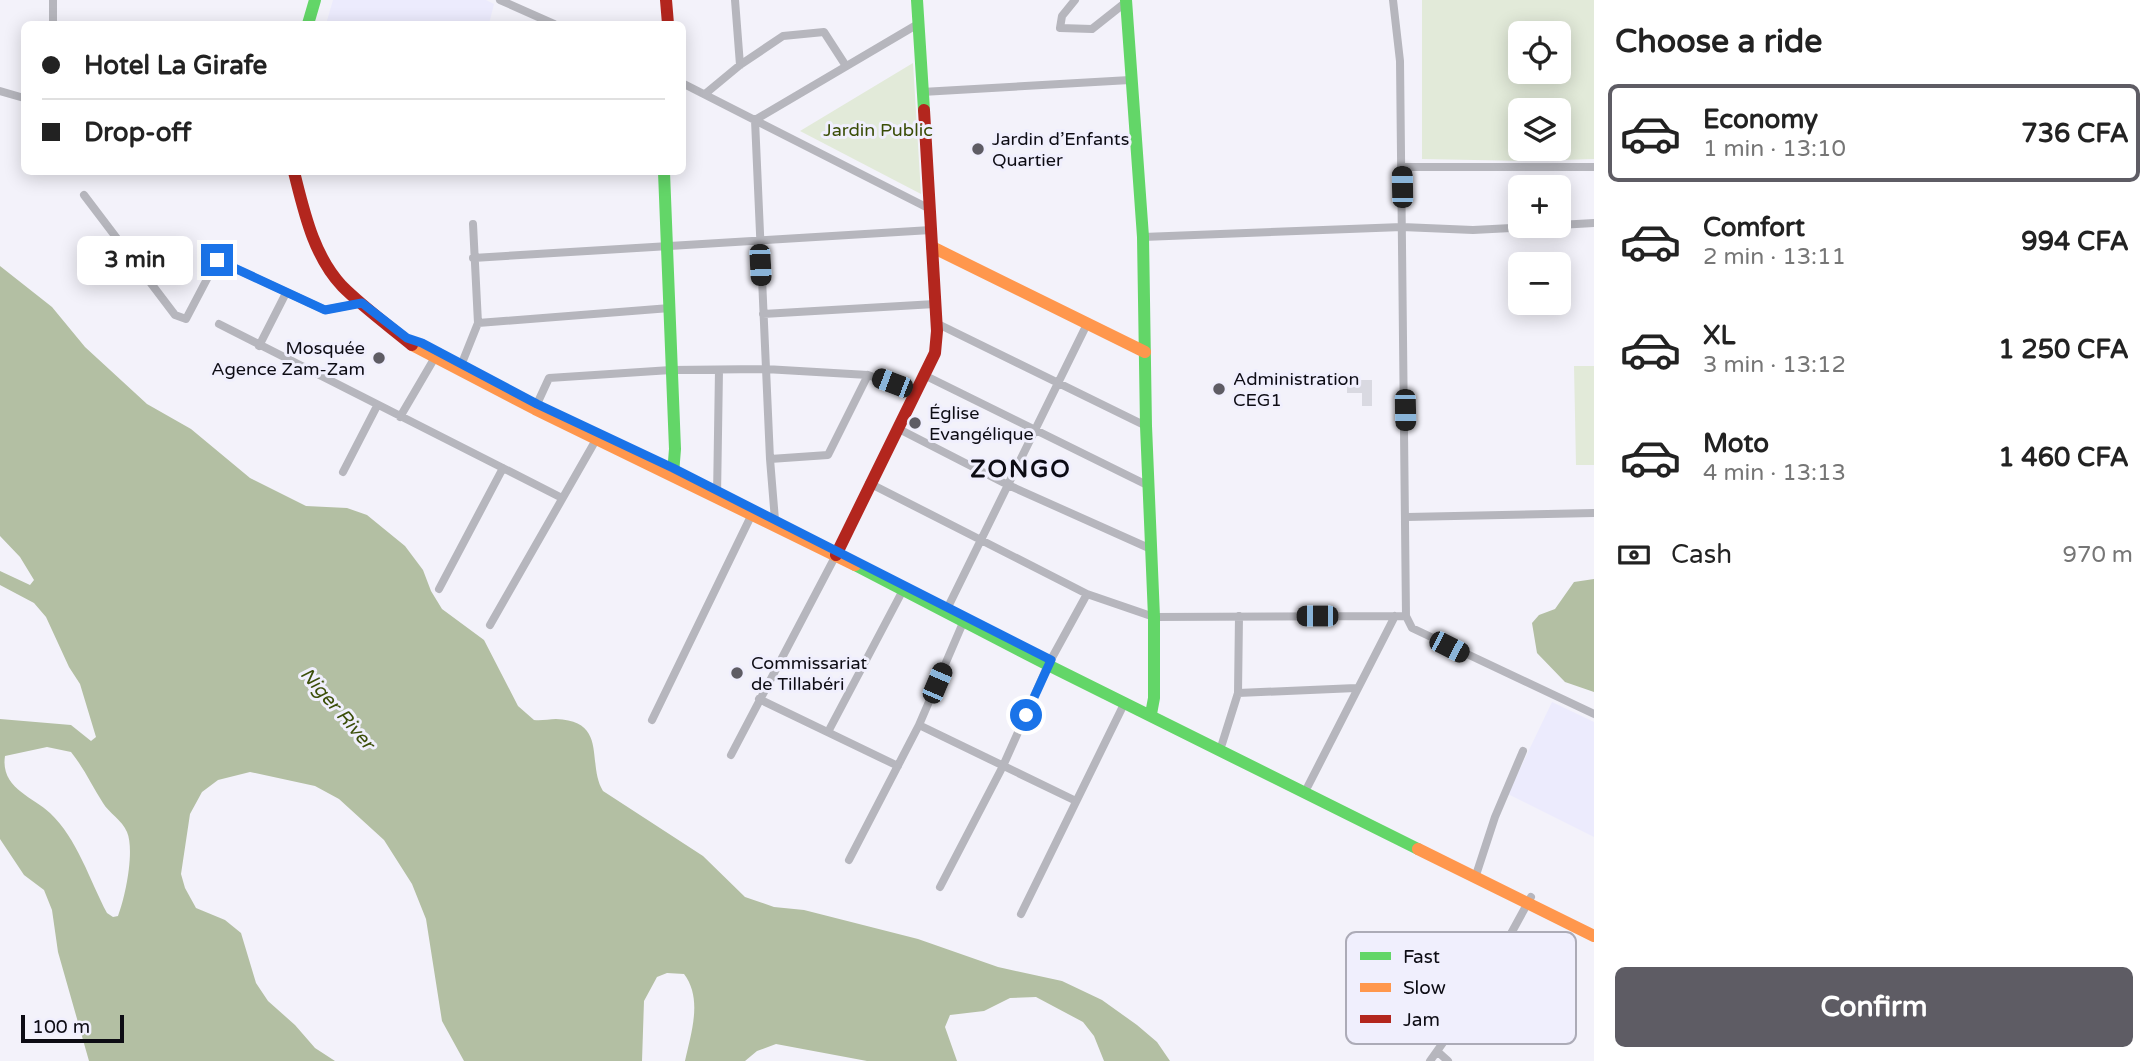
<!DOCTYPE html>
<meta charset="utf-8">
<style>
:root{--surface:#fff;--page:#f6f6f6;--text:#222;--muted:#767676;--line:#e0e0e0;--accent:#5e5c64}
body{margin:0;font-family:"Varela Round",sans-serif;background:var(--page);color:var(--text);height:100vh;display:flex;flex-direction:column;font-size:26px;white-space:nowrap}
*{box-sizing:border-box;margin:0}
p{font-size:23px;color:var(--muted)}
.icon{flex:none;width:38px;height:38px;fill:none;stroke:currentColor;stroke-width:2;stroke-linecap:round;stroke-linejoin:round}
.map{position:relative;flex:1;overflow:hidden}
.side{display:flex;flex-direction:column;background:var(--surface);width:560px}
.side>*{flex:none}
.banner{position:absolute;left:21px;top:21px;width:665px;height:154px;border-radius:10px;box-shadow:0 4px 18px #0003;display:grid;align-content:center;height:154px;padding:0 21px;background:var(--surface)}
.tools{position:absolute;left:1508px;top:21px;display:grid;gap:14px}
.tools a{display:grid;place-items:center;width:63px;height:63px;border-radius:10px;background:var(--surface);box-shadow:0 4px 18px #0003;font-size:35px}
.scale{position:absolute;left:21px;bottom:18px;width:103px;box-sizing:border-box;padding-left:7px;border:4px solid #0d0c14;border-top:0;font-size:19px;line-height:24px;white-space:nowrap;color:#0d0c14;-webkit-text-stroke:5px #f0effd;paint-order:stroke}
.end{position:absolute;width:32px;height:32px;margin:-16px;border:9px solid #1a73e8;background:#fff;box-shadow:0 0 0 4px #fff}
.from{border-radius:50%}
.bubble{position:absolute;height:49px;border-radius:10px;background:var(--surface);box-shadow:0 4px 18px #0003;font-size:23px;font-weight:700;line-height:49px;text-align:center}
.car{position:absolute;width:21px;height:42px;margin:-21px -10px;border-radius:9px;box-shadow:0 0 5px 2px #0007;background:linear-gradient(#222 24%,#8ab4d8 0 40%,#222 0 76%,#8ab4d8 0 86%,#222 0)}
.banner b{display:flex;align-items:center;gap:24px;height:66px;font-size:26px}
.banner b+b{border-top:2px solid var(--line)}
.banner i{width:18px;height:18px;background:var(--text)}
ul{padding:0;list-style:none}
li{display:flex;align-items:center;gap:21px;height:98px;margin:0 14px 10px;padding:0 7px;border:4px solid transparent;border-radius:10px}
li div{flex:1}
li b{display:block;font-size:26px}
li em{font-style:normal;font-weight:700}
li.current{border-color:var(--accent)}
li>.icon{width:63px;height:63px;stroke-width:1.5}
h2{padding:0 21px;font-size:32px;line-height:84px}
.pay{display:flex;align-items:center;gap:18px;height:77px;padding:0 21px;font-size:26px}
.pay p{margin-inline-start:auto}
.action{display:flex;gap:14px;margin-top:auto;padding:14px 21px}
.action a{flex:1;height:80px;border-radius:10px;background:var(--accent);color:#fff;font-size:28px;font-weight:700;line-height:80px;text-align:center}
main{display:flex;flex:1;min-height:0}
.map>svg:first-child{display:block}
</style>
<main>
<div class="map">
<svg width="1594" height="1061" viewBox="0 0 1594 1061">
<rect width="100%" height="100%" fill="#f3f2fa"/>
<!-- built -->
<path fill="#ecebfd" d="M333 0H486L494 4 489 24H326Z
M1552 702 1594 722V837L1508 794Z"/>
<!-- green -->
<path fill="#e2ead9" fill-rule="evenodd" d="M1422 0H1594V159L1526 161 1422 159ZM1521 33H1559V72H1521ZM1521 110H1559V149H1521Z
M913 63 921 194 800 131Z
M1574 366H1594V465H1576Z"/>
<!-- water -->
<path fill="#b3bfa3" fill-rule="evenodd" d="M0 266 52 307 85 347 147 404 191 429 250 478 306 506 347 508 367 515 405 546 423 570 431 591 442 609 484 640 518 706 534 720C541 721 549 719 556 719 609 721 586 763 603 791L703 856 745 897 774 907 804 910 918 939 998 967 1062 981 1102 1000 1137 1025 1157 1042 1170 1061H1104L1094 1036 1083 1022 1036 997 1010 998 984 1011 950 1015 945 1027 957 1061H867L776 1044 757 1051 745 1061H685C691 1033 703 999 684 974L667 973 657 977 644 1001 642 1061H464L442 1021 426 919 412 884 384 840 339 799 315 786 250 772 218 780 202 792 190 814 181 874 185 888 196 908 225 920 241 933 256 983 268 1001 295 1025 315 1048 335 1061H89L58 952 52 910 44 890 24 875 0 839V719L71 725 91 741 96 737 80 684 69 667 46 617 34 603 0 585V571L30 585 34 580 20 557 0 536ZM47 747 71 752C84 768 92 786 103 803 109 813 122 820 127 832 135 851 125 898 118 916L113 917 107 913C90 881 77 838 50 813 33 797 0 788 5 756Z
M1594 579V692L1565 682 1537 653 1532 623 1539 615 1555 609 1574 582Z"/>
<!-- building -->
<path fill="#d9d9e1" d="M1347 380H1372V406H1362V393H1347Z"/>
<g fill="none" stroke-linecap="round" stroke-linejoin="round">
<!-- street -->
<path stroke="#b6b6bd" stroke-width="8" d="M53 0V24
M500 0 554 24
M735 0 740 65
M1075 0 1062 16 1060 28 1092 29 1126 2
M1393 0 1400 61 1406 616 1412 628 1594 714
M682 83 930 209
M0 91 24 98
M922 92 1130 80
M705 94 740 65 783 36 824 32 846 66
M1401 167H1594
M84 195 175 315 186 319 217 260 325 310 362 303
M1559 225 1594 223
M1143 237 1402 227 1473 230 1552 226
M473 258 931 230
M763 314 935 304
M478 323 670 308
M936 323 1146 426
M219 324 562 498
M259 346 286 293
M462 363 478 323 473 224
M924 375 1149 486
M537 404 549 378 671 370 765 369 868 375 915 392
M400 417 434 359
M897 428 1008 485 1151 549
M770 459 828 455 868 375
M343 472 377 406
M869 483 1087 594 1154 617 1406 616
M717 497 719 370
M1407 517 1594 513
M775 520 770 459 755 120 918 24
M439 589 503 468
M948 607 1088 322
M490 625 597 438
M1238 693 1356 688
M759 699 898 766
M652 720 752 514
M919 725 1076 801
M828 732 903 590
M1222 744 1238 693 1239 616
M731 755 836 555
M1308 786 1395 616
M849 860 919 725 965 618
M1476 875 1495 817 1523 751
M940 887 1003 766 1048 665 1087 594
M1021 914 1125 702
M1438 1052 1448 1061
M1430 1061 1479 992 1531 897"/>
<!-- fast -->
<path stroke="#63d668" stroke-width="12" d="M917 0 924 110
M1126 0 1143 237 1146 426 1154 617V698L1151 714
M308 24 315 0
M664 172 675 449 673 474
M855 565 1048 665 1418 849"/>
<!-- slow -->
<path stroke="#ff974d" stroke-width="12" d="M932 247 1145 352
M412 345 535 409 855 565
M1418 849 1594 936"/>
<!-- jam -->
<path stroke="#b3261e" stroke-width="12" d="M666 0 668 24
M294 172C304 211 313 255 342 286 363 307 389 326 412 345
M836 555 935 353 937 331 924 110"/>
</g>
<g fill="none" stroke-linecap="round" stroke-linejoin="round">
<!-- route -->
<path stroke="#1a73e8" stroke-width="9" d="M217 260 325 310 362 303 407 338 422 343 537 404 673 468 1051 660 1026 715"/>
</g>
<!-- markers -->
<g fill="#5e5c64" stroke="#f0effd" stroke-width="2.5">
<circle cx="978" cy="149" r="7"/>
<circle cx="379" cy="358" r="7"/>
<circle cx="1219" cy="389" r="7"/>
<circle cx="915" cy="423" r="7"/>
<circle cx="737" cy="673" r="7"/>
</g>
<g text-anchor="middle" stroke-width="6" stroke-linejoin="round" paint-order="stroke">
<!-- park labels -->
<g font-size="18" fill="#394c06" stroke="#f0effd">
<text x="878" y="136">Jardin Public</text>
</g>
<!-- poi labels -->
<g font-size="18" fill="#0d0c14" stroke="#f0effd" text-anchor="start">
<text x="992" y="145">Jardin d’Enfants<tspan x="992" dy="21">Quartier</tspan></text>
<text x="365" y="354" text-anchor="end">Mosquée<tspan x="365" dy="21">Agence Zam-Zam</tspan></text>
<text x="1233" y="385">Administration<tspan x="1233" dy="21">CEG1</tspan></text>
<text x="929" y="419">Église<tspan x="929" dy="21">Evangélique</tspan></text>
<text x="751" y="669">Commissariat<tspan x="751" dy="21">de Tillabéri</tspan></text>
</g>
<!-- water labels -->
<g font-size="19" font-style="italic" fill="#3c4f0a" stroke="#f0effd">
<text transform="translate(338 708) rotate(49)" y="7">Niger River</text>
</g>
<!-- district labels -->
<g font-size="24" font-weight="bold" letter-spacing="2" fill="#0d0c14" stroke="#f0effd">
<text x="1021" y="477">ZONGO</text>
</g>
</g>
<!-- legend -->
<rect x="1346" y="932" width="230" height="112" rx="10" fill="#f0effd" stroke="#acabb7" stroke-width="2"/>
<rect x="1360" y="952" width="31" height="8" fill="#63d668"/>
<rect x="1360" y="983" width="31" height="9" fill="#ff974d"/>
<rect x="1360" y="1015" width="31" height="8" fill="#b3261e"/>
<g font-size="19" fill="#0d0c14">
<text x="1403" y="963">Fast</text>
<text x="1403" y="994">Slow</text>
<text x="1403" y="1026">Jam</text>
</g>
</svg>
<div class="tools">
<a><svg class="icon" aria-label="locate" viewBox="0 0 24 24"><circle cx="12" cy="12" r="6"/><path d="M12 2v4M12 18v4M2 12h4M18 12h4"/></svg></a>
<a><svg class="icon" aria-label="layers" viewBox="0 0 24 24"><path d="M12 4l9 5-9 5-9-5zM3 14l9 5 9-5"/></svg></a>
<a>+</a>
<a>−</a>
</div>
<div class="scale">100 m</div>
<i class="end from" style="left:1026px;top:715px"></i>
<i class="end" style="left:217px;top:260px"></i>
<div class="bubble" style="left:77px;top:236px;width:116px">3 min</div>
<i class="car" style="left:1402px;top:187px;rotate:359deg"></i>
<i class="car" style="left:760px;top:265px;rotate:177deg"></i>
<i class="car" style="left:892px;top:383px;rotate:291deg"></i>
<i class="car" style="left:1405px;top:410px;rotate:179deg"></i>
<i class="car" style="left:1317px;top:616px;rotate:270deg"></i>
<i class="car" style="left:1449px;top:647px;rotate:117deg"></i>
<i class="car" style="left:937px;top:683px;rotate:23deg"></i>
<div class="banner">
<b><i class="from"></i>Hotel La Girafe</b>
<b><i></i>Drop-off</b>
</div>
</div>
<section class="side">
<h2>Choose a ride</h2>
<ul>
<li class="current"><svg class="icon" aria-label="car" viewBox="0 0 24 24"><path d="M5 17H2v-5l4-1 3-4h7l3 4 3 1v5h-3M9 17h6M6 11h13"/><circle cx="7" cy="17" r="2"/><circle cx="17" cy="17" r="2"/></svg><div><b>Economy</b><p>1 min · 13:10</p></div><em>736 CFA</em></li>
<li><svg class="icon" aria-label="car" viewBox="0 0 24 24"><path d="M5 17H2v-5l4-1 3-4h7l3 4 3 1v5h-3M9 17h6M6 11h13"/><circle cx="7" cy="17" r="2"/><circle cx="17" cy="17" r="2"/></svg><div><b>Comfort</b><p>2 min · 13:11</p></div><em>994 CFA</em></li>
<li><svg class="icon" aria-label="car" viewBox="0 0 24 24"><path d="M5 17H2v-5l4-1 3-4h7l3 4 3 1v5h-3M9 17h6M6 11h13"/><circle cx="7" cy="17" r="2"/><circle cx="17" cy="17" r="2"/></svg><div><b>XL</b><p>3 min · 13:12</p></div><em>1 250 CFA</em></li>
<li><svg class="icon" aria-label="car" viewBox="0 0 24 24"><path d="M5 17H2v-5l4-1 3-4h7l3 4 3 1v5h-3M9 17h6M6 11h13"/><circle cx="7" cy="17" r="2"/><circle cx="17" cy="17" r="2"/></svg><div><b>Moto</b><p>4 min · 13:13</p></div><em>1 460 CFA</em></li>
</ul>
<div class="pay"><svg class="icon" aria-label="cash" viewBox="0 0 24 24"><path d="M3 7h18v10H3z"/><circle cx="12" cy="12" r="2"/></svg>Cash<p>970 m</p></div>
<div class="action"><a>Confirm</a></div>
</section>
</main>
